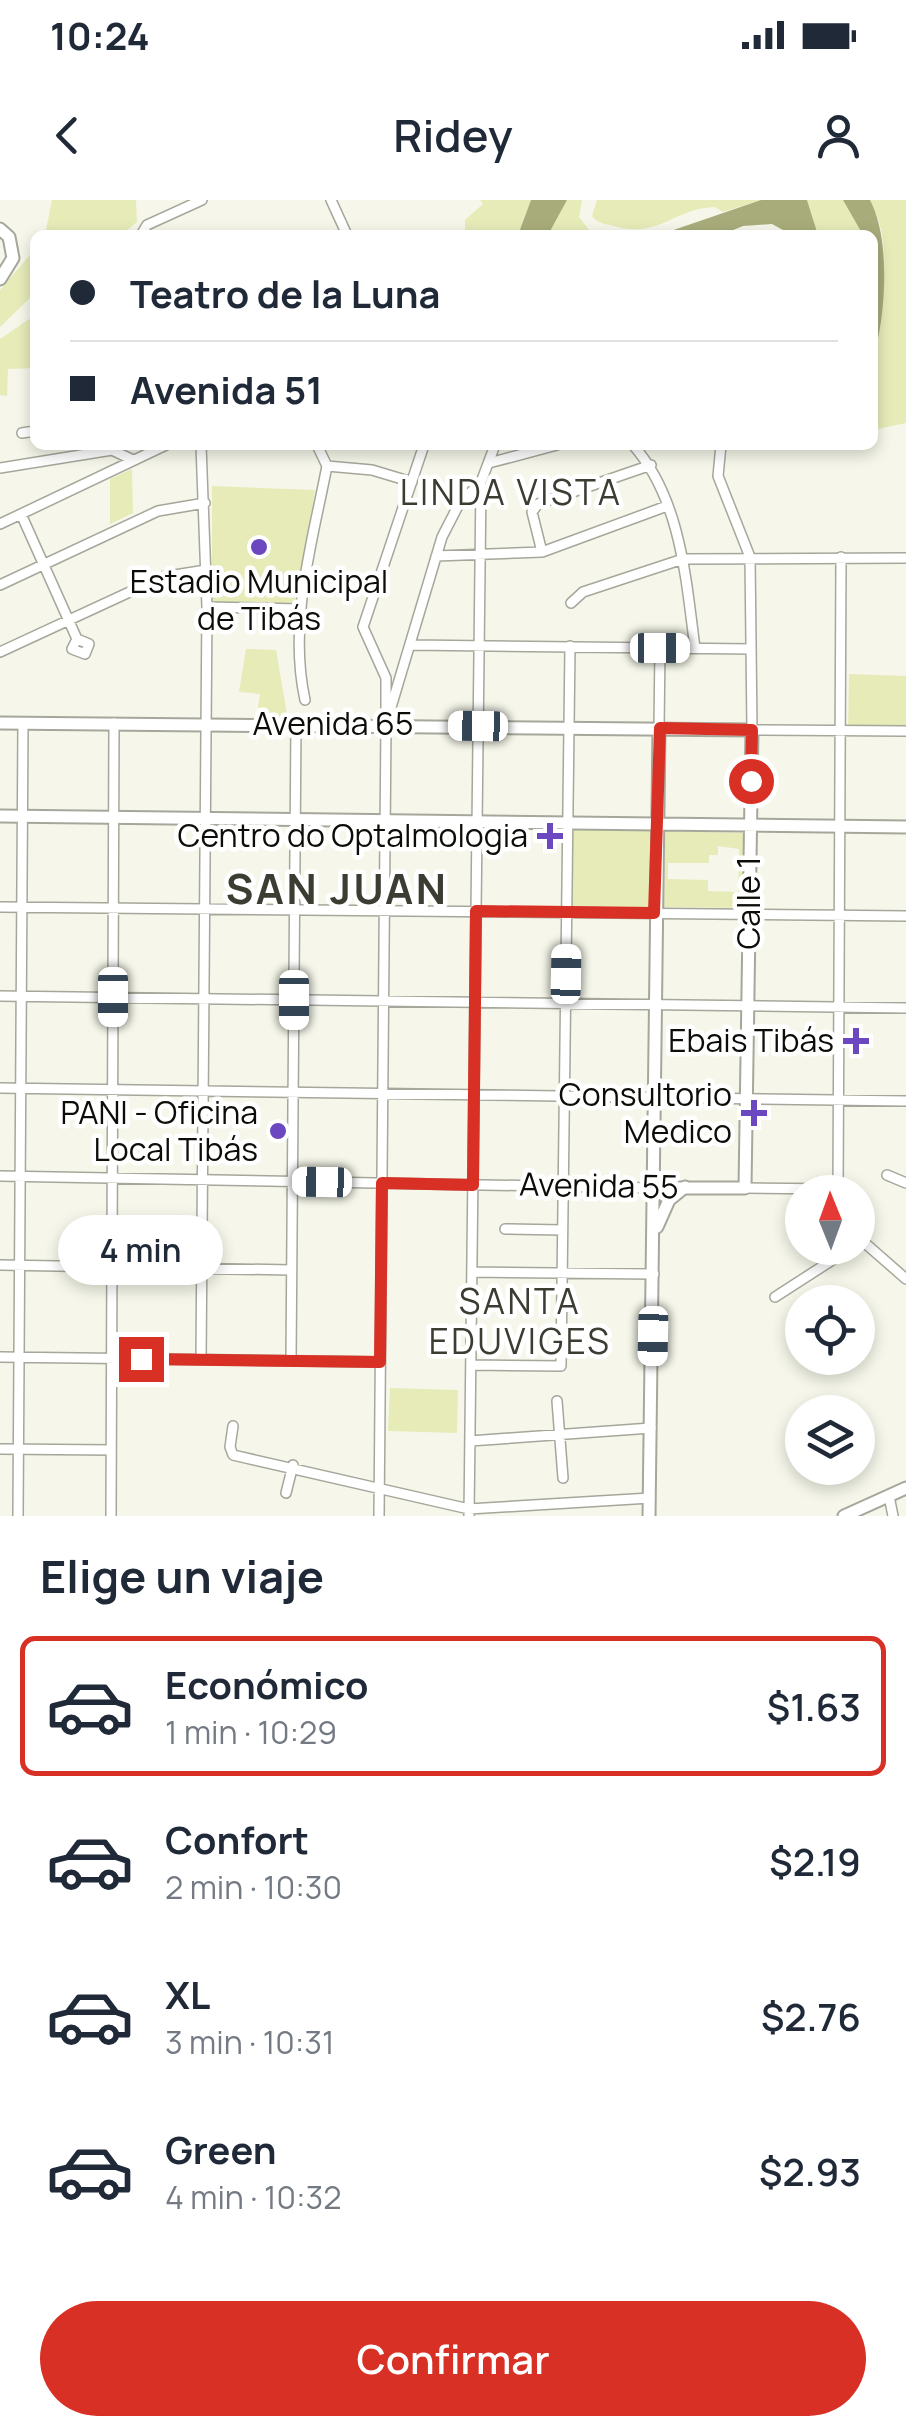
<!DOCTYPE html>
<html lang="es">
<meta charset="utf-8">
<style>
:root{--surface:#fff;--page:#f6f6f7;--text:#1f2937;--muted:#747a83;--line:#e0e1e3;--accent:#d93025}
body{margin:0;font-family:Manrope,sans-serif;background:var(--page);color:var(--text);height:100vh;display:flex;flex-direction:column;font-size:38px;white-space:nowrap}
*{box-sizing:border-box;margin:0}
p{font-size:32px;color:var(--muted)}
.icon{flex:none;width:55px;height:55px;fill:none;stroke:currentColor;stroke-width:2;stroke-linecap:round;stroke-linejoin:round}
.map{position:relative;height:1316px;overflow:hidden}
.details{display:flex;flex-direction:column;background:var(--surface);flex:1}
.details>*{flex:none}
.banner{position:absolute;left:30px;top:30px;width:848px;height:220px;border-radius:15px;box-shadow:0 5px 15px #0003;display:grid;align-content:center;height:220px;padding:0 40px;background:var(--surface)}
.needle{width:65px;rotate:359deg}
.buttons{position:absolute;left:785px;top:975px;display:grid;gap:20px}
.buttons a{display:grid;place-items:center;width:90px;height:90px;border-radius:50%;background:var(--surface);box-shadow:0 5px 15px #0003;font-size:50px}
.end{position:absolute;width:45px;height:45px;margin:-22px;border:12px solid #d93025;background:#fff;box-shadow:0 0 0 5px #fff}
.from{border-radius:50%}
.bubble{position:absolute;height:70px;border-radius:35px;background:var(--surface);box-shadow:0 5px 15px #0003;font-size:32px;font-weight:600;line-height:70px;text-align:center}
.car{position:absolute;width:30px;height:60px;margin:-30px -15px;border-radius:12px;box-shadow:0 0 8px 2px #0007;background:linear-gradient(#fff 24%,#345 0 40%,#fff 0 76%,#345 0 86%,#fff 0)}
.banner b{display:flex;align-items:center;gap:35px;height:95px;font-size:38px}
.banner b+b{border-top:2px solid var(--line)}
.banner i{width:25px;height:25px;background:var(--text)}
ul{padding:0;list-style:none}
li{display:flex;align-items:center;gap:30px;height:140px;margin:0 20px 15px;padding:0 20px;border:5px solid transparent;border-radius:15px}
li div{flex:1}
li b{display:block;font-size:38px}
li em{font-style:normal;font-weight:600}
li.on{border-color:var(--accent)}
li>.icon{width:90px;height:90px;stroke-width:1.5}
h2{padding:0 40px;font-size:45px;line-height:120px}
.cta{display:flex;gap:20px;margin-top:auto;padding:20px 40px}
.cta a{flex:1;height:115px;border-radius:60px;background:var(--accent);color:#fff;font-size:40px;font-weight:600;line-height:115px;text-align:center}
.status{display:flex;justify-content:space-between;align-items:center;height:70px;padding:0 50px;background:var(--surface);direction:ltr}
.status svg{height:28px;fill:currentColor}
header{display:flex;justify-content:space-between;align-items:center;height:130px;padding:0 40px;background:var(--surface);font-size:45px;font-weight:600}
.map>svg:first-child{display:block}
</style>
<div class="status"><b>10:24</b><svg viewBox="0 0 49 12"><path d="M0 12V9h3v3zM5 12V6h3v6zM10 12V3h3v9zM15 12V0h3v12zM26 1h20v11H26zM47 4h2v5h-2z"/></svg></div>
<header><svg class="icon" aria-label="back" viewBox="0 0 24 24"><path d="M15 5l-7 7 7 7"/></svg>Ridey<svg class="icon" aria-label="person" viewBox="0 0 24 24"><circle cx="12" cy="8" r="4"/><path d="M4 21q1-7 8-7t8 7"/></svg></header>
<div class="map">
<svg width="906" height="1316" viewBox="0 0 906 1316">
<rect width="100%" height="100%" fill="#f6f7ea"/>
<!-- green -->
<path fill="#e6ebb8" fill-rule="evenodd" d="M52 0H136L137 22 121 35H45Z
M480 0H531L518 35H465V20L483 4Z
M567 0H582L579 17 593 35H548Z
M597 0H761L723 12 715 7C674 8 659 39 614 26 604 23 600 25 592 16Z
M807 0H843L863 35H818Z
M870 0H906V223L873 230C873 207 870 182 873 160 879 107 897 50 870 0Z
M35 49V93L0 127V90Z
M35 115V168L8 169 7 196 0 195V139Z
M132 269 133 313 110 324V279Z
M212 286 315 290 296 405 212 404Z
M246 449 276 450 288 520H256L260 494 239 492Z
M849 474 906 476V528L848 527Z
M571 626 653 628 651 713 570 712Z
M665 631 745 633 744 708 664 707ZM718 646 739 649 738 692 708 691V680L668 679V663H709V655H718Z
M390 1188 458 1190 457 1233 388 1231Z"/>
<!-- water -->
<path fill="#a8ac7a" d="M531 0H567L548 35H518Z
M761 0H807L818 35H792L772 24 743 26 721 35H659Z
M843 0H870C891 39 886 117 873 158L872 35H863Z"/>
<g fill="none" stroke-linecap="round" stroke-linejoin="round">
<!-- minor casing -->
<g stroke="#a5a79b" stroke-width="12">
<path id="minor" d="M331 0 347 35
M141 35 147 25 202 0
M22 233 35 231
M633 245C681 299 686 380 695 448
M721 245 718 276 750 357 752 530 906 531
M489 263 557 245
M327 266 372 270 412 282
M0 268 112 250 133 260
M21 314 77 439 72 449 85 454 89 444 77 439
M0 324 166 245
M542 352 532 312 538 304 651 265
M436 356 542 352 667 306
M0 385 158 311 205 303
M571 403 583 392 683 359 906 358
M207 407 300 409
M412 445 751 449
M0 452 162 377 206 370
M305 500C288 422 312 344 327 266L317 245
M386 518V478L363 427 424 245
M659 528 660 448
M0 707 906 716
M0 796 906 808
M0 888 906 901
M887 975 906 983
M0 976 652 988
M745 988 838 989
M838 992 841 357
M505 1029 562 1030
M858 1037 906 1079
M0 1065 291 1070
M472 1072 654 1074
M775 1097 851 1048
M0 1157 380 1162
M201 1160 207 407 201 245
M291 1161 296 524
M471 1165 561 1166 570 446
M557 1201 563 1278
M233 1226 230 1247 233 1255 469 1309 650 1298
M470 1241 651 1228
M0 1249 111 1250
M286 1293 293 1265
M889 1296 893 1316
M18 1316 23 523
M111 1316 114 523
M379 1316 386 524 442 337 459 304 481 282
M469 1316 481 282 495 245"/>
</g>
<!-- major casing -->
<g stroke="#a5a79b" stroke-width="15">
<path id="major" d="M0 29 9 37 13 58 0 79
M0 523 752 530 745 988H652
M0 616 906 627
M657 1027 669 1000 685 987
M649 1316 659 528
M844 1316 906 1288"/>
</g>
<!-- minor -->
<use href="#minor" stroke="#fff" stroke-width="9"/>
<!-- major -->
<use href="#major" stroke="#fff" stroke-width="11"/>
</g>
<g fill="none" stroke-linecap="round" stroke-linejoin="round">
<!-- route -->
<path stroke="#d93025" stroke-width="12" d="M141 1159 380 1162 382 983 473 985 476 711 654 713 660 528 752 530 751 581"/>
</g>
<!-- markers -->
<g fill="#6b47c0" stroke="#fff" stroke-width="4">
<circle cx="259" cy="347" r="10"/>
<path d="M545 621h10v10h10v10h-10v10h-10v-10h-10v-10h10z"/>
<path d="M851 826h10v10h10v10h-10v10h-10v-10h-10v-10h10z"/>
<path d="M749 898h10v10h10v10h-10v10h-10v-10h-10v-10h10z"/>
<circle cx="278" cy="931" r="10"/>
</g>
<g text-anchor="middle" stroke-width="9" stroke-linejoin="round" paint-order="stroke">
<!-- poi labels -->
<g font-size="32" fill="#0c0c08" stroke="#fff" text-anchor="end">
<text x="259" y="393" text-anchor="middle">Estadio Municipal<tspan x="259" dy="37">de Tibás</tspan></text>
<text x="528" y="647">Centro do Optalmologia</text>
<text x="834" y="852">Ebais Tibás</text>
<text x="732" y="906">Consultorio<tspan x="732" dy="37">Medico</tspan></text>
<text x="258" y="924">PANI - Oficina<tspan x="258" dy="37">Local Tibás</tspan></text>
</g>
<!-- street labels -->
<g font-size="32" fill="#0c0c08" stroke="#fff">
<text x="333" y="535">Avenida 65</text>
<text transform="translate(749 703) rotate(-90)" y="11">Calle 1</text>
<text transform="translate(599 986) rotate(1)" y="11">Avenida 55</text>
</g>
<!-- neighbourhood labels -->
<g font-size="35" letter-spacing="2.5" fill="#3b3c32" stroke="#fff">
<text x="511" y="305">LINDA VISTA</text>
<text x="520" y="1114">SANTA<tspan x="520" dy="40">EDUVIGES</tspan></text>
</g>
<!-- district labels -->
<g font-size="42" font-weight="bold" letter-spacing="2.5" fill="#3b3c32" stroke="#fff">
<text x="337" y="704">SAN JUAN</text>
</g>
</g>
</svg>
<div class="buttons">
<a><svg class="needle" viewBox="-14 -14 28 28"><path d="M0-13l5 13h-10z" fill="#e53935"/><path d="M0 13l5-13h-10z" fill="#747a83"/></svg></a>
<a><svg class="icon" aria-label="locate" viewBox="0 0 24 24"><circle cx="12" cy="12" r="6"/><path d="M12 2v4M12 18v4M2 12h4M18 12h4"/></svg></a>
<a><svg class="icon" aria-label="layers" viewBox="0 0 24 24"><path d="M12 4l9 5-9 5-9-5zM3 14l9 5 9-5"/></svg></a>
</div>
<i class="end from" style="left:751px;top:581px"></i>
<i class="end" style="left:141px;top:1159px"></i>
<div class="bubble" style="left:58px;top:1015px;width:165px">4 min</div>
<i class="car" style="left:660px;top:448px;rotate:90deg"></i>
<i class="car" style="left:478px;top:526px;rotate:271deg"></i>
<i class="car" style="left:566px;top:774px;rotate:1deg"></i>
<i class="car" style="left:113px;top:797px;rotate:180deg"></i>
<i class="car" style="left:294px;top:800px;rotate:180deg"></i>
<i class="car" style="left:322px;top:982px;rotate:271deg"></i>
<i class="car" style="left:653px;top:1136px;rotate:181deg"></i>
<div class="banner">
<b><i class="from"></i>Teatro de la Luna</b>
<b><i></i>Avenida 51</b>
</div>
</div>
<section class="details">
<h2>Elige un viaje</h2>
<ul>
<li class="on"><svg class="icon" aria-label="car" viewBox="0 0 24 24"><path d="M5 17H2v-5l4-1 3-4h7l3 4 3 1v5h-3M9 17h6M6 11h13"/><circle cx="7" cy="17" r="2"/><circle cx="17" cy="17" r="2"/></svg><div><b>Económico</b><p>1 min · 10:29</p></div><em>$1.63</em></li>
<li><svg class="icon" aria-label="car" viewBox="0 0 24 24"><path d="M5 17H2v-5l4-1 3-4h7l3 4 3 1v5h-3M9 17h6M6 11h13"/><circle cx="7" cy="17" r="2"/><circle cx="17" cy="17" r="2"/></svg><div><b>Confort</b><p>2 min · 10:30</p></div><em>$2.19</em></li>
<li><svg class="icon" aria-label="car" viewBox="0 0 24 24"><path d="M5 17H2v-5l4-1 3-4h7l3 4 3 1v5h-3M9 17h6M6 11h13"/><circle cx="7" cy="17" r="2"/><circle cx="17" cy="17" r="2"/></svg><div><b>XL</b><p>3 min · 10:31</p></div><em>$2.76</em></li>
<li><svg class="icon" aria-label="car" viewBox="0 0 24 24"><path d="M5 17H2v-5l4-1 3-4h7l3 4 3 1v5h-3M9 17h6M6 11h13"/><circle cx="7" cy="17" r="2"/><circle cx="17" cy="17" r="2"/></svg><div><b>Green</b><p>4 min · 10:32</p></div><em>$2.93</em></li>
</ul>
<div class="cta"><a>Confirmar</a></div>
</section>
